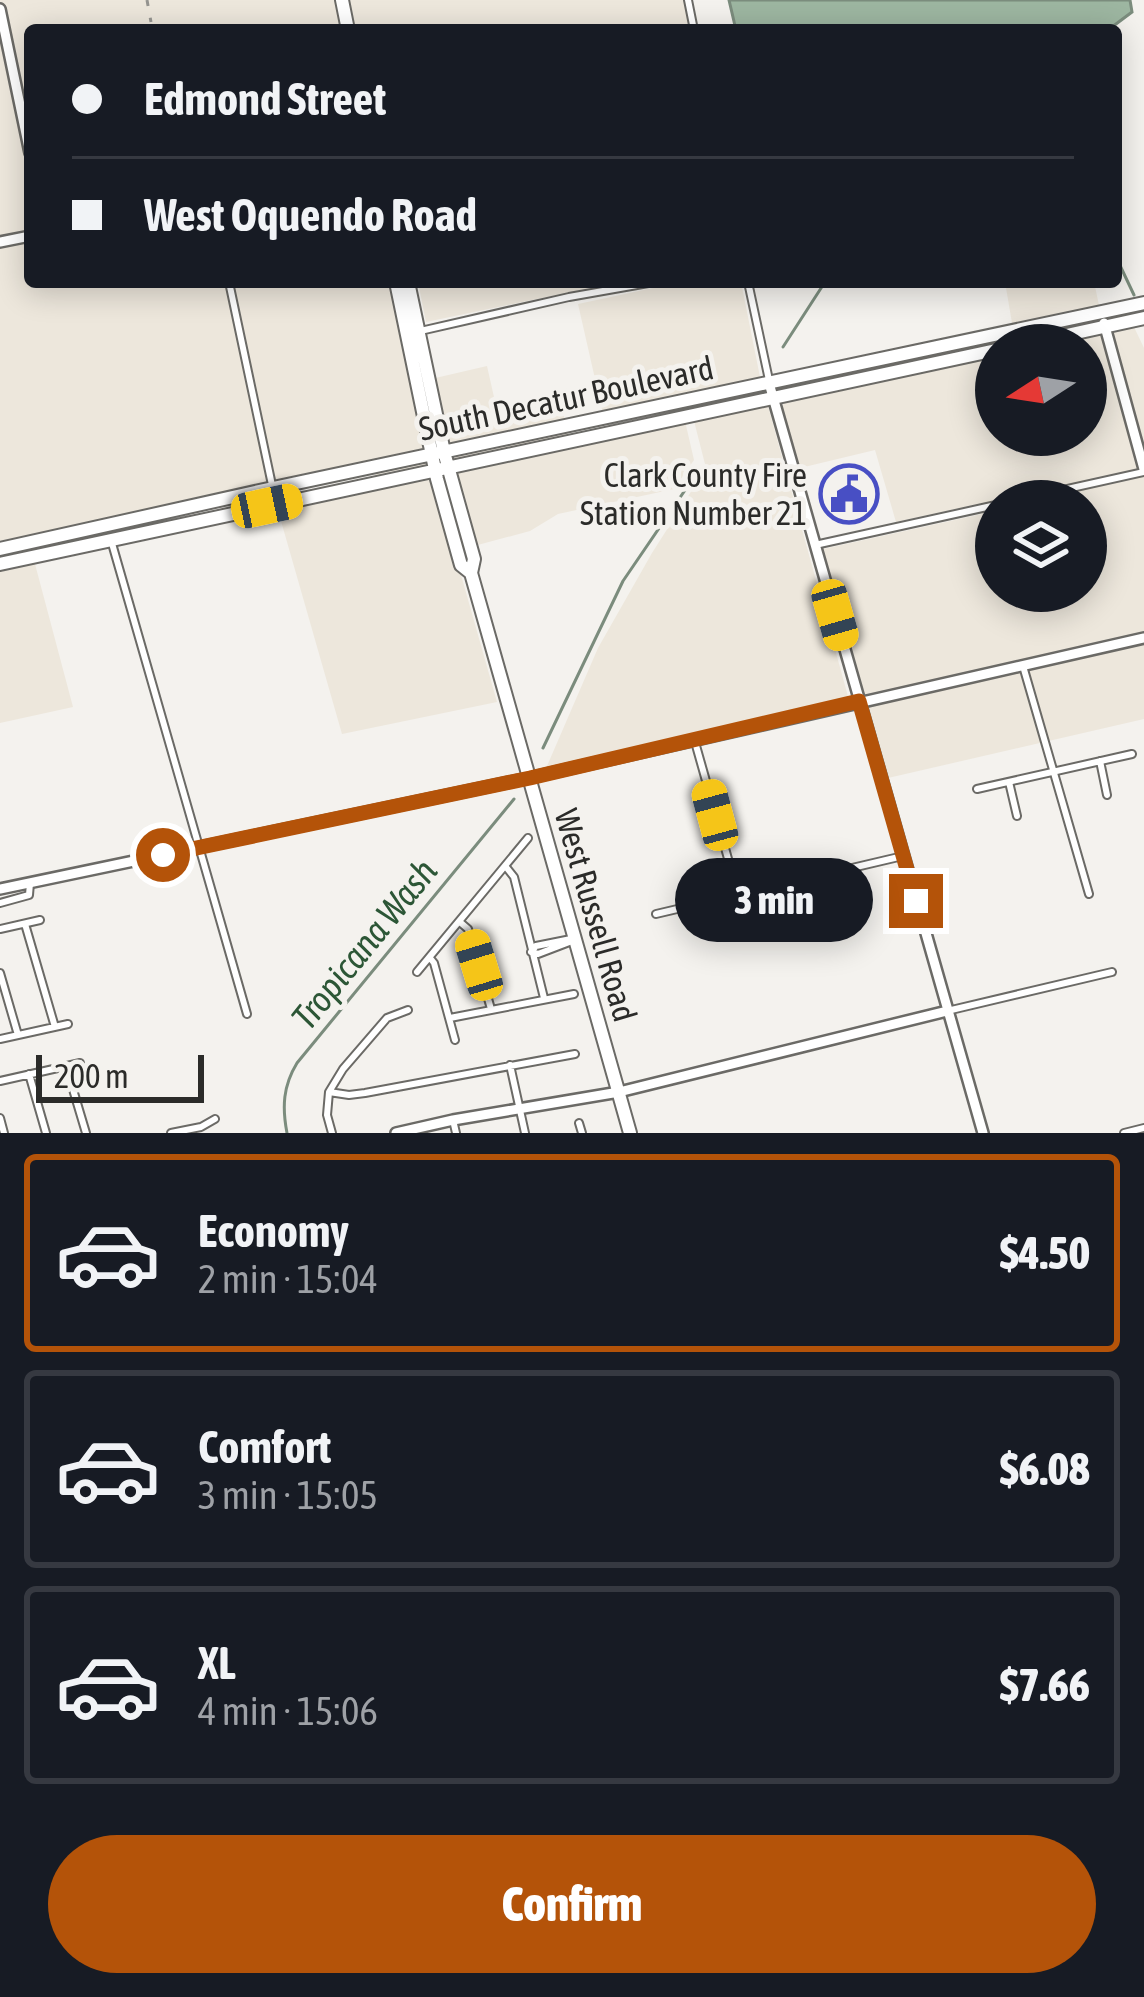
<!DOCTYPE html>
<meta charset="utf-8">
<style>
:root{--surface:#171b24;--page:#20242c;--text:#f1f3f6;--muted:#9ea1a6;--line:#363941;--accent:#b45309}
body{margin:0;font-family:"Asap Condensed",sans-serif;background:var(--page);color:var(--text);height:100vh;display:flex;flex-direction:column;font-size:45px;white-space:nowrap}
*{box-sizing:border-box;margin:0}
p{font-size:39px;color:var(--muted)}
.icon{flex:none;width:66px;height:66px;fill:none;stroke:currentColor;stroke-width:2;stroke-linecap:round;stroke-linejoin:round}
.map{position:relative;height:1133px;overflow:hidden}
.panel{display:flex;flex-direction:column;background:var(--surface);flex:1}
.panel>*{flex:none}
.top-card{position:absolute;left:24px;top:24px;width:1098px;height:264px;border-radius:12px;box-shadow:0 6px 30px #0003;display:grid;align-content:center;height:264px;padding:0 48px;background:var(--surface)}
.needle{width:78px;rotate:258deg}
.fabs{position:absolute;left:975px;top:324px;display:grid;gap:24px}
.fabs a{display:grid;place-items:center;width:132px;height:132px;border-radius:50%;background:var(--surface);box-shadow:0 6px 30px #0003;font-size:60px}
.scale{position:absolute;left:36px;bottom:30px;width:168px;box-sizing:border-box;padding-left:12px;border:6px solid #2b2b29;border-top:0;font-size:33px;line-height:42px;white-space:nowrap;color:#2b2b29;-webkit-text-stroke:9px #f4f2ee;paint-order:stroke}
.end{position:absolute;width:54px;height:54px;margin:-27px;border:15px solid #b45309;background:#fff;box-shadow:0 0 0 6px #fff}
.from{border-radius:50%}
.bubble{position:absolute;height:84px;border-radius:42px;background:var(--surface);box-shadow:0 6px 30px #0003;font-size:39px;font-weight:800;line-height:84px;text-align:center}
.car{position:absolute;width:36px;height:72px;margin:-36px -18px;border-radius:15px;box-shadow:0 0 9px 3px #0007;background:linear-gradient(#f5c518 24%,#345 0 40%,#f5c518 0 76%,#345 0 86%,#f5c518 0)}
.top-card b{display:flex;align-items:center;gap:42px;height:114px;font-size:45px}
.top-card b+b{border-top:3px solid var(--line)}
.top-card i{width:30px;height:30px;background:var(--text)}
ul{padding:21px 0 0;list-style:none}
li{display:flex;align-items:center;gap:36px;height:198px;margin:0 24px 18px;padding:0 24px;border:6px solid var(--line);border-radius:12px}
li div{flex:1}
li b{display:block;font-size:45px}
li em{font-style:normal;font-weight:800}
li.active{border-color:var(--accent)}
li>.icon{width:108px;height:108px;stroke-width:1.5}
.primary-button{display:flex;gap:24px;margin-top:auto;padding:24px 48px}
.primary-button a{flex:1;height:138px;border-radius:72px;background:var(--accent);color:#fff;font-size:48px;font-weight:800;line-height:138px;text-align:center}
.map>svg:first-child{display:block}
</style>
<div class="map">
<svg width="1144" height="1133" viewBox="0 0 1144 1133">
<rect width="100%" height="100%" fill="#f4f2ee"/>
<!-- built -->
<path fill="#ede7dc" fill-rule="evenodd" d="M0 0H688L695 30H30V282H395L412 398 431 379 487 366 496 406 558 392 571 445 685 421 694 460 674 489 558 514 530 531 474 546 453 471 433 476 497 702 342 734 277 507 378 486 372 461 0 541Z
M418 282H619L426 322Z
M681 282H741L760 377 603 414 578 304Z
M1005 282H1094L1099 305 1012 323Z
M1134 327 1144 348V719L888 778 823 549 982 514 978 504 896 522 875 450 800 468 782 410 783 405 785 402 996 356V435H1086V345H1050ZM996 501H1086V591H996Z
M768 406 849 700 544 773 598 648 652 553 706 468 694 421Z
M35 564 73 707 0 723V571Z"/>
<!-- water -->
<path fill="#9db6a1" stroke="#7b8c7d" stroke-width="3" d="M729 0H1130L1132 12 1108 30H736Z"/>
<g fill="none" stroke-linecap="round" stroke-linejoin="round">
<!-- stream -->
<path stroke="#7b8c7d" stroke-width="3" d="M1116 257 1134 295
M783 347 825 282
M543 748 623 581 694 477
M287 1133C282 1107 283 1086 297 1063L514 799"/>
<!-- street casing -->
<g stroke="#6b6a66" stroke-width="10">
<path id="street" d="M688 0 694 30
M229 282 272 485
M748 282 769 380
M416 332 569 297 654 282
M1013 501 1144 472
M111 540 247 1014
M815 545 996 505
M1023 666 1089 894
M695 742 738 894
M1100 761 1107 795
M1009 782 1017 816
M977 789 1132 754
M506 867 514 877 544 998
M0 903 29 895 30 883
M656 914 903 856
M461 923 468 929 491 1009
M25 924 55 1027
M0 929 40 920
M531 952 536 946 571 939
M531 952 538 954 572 941
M430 958 434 963 455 1040
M417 972 528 838
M0 973 18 1035
M947 1011 1112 972
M450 1018 574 994
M0 1039 68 1024
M510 1065 525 1133
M66 1066 86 1133
M29 1074 46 1133
M0 1081 80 1063
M329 1092 349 1095 365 1093 575 1054
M0 1118 4 1133
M453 1120 456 1133
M579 1123 582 1133
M171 1133 201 1127 215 1119
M332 1133 327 1115 329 1092 343 1069 387 1018 408 1010
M1124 1133 1144 1128"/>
</g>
<!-- secondary casing -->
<g stroke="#6b6a66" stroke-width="14">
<path id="secondary" d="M0 9 30 153
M0 242 30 236
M1104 323 1144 469
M769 383 983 1133
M0 889 529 778 1144 638
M396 1133 453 1120 619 1092 947 1011"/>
</g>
<!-- primary casing -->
<g stroke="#6b6a66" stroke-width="16">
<path id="primary" d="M342 0 348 30
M396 282 437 479 461 565 471 573
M408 282 444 452 474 559 471 573 630 1133
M1021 345 1144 318
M0 549 273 488 1144 303
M0 564 996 350"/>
</g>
<!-- street -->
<use href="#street" stroke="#fff" stroke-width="6"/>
<!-- secondary -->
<use href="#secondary" stroke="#fff" stroke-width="9"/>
<!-- primary -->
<use href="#primary" stroke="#fff" stroke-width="12"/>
<!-- rail -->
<path stroke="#959490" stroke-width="3" stroke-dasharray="6 12" stroke-linecap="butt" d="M147 0 151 22"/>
</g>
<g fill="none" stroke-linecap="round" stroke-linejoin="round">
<!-- route -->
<path stroke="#b45309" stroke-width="15" d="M163 855 530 778 859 701 916 901"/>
</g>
<!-- icons -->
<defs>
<g id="civic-ring" transform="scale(3)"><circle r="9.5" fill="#f4f2ee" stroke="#484fc4" stroke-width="1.5"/><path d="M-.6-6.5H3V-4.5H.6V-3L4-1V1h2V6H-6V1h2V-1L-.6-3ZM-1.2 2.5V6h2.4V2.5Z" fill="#484fc4"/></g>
</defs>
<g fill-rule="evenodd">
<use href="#civic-ring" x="849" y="494"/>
</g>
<g text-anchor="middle" stroke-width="10" stroke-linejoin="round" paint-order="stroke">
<!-- street labels -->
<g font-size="33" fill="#2b2b29" stroke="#f4f2ee">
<text transform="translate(566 398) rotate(-12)" y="12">South Decatur Boulevard</text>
<text transform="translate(596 915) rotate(74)" y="12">West Russell Road</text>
</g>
<!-- poi labels -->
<g font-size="33" fill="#2b2b29" stroke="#f4f2ee" text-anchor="end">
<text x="807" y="487">Clark County Fire<tspan x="807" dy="38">Station Number 21</tspan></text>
</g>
<!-- water labels -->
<g font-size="36" font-style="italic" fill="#2c5636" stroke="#f4f2ee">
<text transform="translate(364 944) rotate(-51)" y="13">Tropicana Wash</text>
</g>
</g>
</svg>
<div class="fabs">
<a><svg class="needle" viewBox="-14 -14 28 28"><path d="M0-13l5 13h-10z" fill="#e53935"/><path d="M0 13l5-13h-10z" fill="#9ea1a6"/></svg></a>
<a><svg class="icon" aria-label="layers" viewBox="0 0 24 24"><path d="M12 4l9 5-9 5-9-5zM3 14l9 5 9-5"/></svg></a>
</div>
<div class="scale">200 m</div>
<i class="end from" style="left:163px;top:855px"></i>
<i class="end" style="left:916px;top:901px"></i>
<div class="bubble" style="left:675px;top:858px;width:198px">3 min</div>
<i class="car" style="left:267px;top:506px;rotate:78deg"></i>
<i class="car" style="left:835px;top:615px;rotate:164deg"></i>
<i class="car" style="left:715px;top:815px;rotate:345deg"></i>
<i class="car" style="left:479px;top:965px;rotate:343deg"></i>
<div class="top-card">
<b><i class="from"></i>Edmond Street</b>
<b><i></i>West Oquendo Road</b>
</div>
</div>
<section class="panel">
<ul>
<li class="active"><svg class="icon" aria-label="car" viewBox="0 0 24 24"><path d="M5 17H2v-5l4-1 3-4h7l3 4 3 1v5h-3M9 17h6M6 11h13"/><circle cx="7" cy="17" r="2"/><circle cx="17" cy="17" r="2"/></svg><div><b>Economy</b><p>2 min · 15:04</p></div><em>$4.50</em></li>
<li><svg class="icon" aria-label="car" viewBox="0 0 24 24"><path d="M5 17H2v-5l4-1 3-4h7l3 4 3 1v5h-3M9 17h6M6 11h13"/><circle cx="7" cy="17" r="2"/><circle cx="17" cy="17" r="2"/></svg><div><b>Comfort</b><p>3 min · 15:05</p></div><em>$6.08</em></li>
<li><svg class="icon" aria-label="car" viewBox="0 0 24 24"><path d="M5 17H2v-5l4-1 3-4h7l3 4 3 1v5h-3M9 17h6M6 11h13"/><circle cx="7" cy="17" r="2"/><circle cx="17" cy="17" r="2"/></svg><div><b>XL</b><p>4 min · 15:06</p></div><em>$7.66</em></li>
</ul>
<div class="primary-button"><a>Confirm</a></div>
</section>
